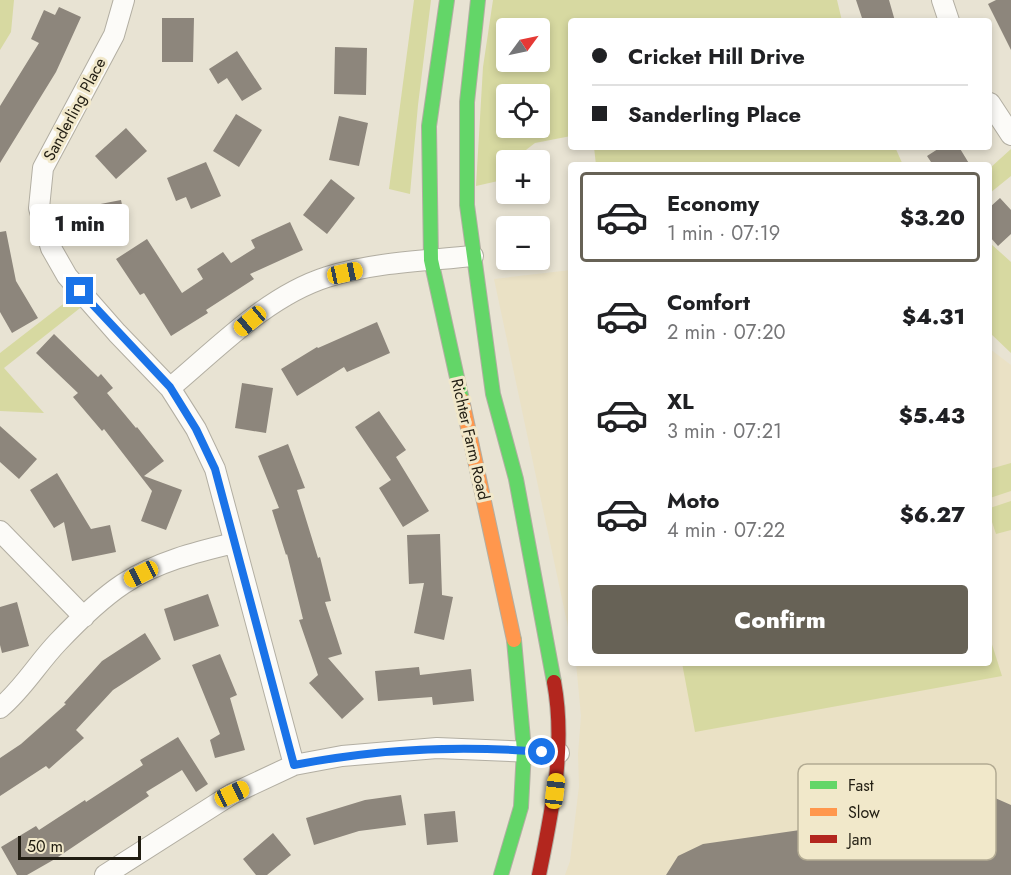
<!DOCTYPE html>
<meta charset="utf-8">
<style>
:root{--surface:#fff;--page:#f2f2f2;--text:#202124;--muted:#757577;--line:#e0e0e0;--accent:#676256}
body{margin:0;font-family:Jost,sans-serif;background:var(--page);color:var(--text);height:100vh;display:flex;flex-direction:column;font-size:22px;white-space:nowrap}
*{box-sizing:border-box;margin:0}
p{font-size:20px;color:var(--muted)}
.icon{flex:none;width:33px;height:33px;fill:none;stroke:currentColor;stroke-width:2;stroke-linecap:round;stroke-linejoin:round}
.map{position:relative;flex:1;overflow:hidden}
.sheet{position:absolute;left:568px;top:162px;width:424px;height:504px;display:flex;flex-direction:column;background:var(--surface);border-radius:6px;box-shadow:0 3px 9px #0003}
.sheet>*{flex:none}
.top-card{position:absolute;left:568px;top:18px;width:424px;height:132px;border-radius:6px;box-shadow:0 3px 9px #0003;display:grid;align-content:center;height:132px;padding:0 24px;background:var(--surface)}
.needle{width:39px;rotate:57deg}
.fabs{position:absolute;left:496px;top:18px;display:grid;gap:12px}
.fabs a{display:grid;place-items:center;width:54px;height:54px;border-radius:6px;background:var(--surface);box-shadow:0 3px 9px #0003;font-size:30px}
.scale{position:absolute;left:18px;bottom:15px;width:123px;box-sizing:border-box;padding-left:6px;border:3px solid #211d12;border-top:0;font-size:16px;line-height:21px;white-space:nowrap;color:#211d12;-webkit-text-stroke:4px #f1e8ca;paint-order:stroke}
.end{position:absolute;width:27px;height:27px;margin:-14px;border:8px solid #1a73e8;background:#fff;box-shadow:0 0 0 3px #fff}
.from{border-radius:50%}
.bubble{position:absolute;height:42px;border-radius:6px;background:var(--surface);box-shadow:0 3px 9px #0003;font-size:20px;font-weight:800;line-height:42px;text-align:center}
.car{position:absolute;width:18px;height:36px;margin:-18px -9px;border-radius:8px;box-shadow:0 0 4px 2px #0007;background:linear-gradient(#f5c518 24%,#345 0 40%,#f5c518 0 76%,#345 0 86%,#f5c518 0)}
.top-card b{display:flex;align-items:center;gap:21px;height:57px;font-size:22px}
.top-card b+b{border-top:2px solid var(--line)}
.top-card i{width:15px;height:15px;background:var(--text)}
ul{padding:10px 0 0;list-style:none}
li{display:flex;align-items:center;gap:18px;height:90px;margin:0 12px 9px;padding:0 12px;border:3px solid transparent;border-radius:6px}
li div{flex:1}
li b{display:block;font-size:22px}
li em{font-style:normal;font-weight:800}
li.active{border-color:var(--accent)}
li>.icon{width:54px;height:54px;stroke-width:1.5}
.button{display:flex;gap:12px;margin-top:auto;padding:12px 24px}
.button a{flex:1;height:69px;border-radius:6px;background:var(--accent);color:#fff;font-size:24px;font-weight:800;line-height:69px;text-align:center}
.map>svg:first-child{display:block}
</style>
<div class="map">
<svg width="1011" height="875" viewBox="0 0 1011 875">
<rect width="100%" height="100%" fill="#e8e3d3"/>
<!-- built -->
<path fill="#eae1c5" d="M571 270H572L571 641 494 279Z
M990 349 1011 365V875H565L570 861 579 786 578 754 581 716 576 663H990Z"/>
<!-- green -->
<path fill="#d7d9a1" fill-rule="evenodd" d="M0 0H14L11 32 0 50Z
M414 0H431L418 105 410 194 389 189Z
M493 0H837L842 21H572L571 136 535 143 513 160H507V179L476 186 483 67ZM507 28H540V62H507ZM507 94H540V128H507Z
M594 147H895L903 165H596Z
M1011 149V176L990 193V168Z
M990 243 1011 262V353L990 333Z
M80 291 89 301 4 368 44 413 0 411V353Z
M1011 463V491L990 498V469Z
M1011 501V530L996 534 990 516V508Z
M990 638 1002 676 695 732 682 663H990Z"/>
<!-- building -->
<path fill="#8d867c" d="M856 0H889L895 21H863Z
M996 0H1011V50L988 4Z
M59 7 81 17 56 72 0 163V106L39 43 31 39 44 10 55 15Z
M162 18H194L193 62H162Z
M335 47 367 48 366 95 334 94Z
M237 51 262 89 242 101 227 78 218 84 209 69Z
M236 114 262 130 239 167 213 151Z
M339 116 368 123 359 166 329 160Z
M126 128 147 151 116 179 95 156Z
M941 147H959L970 165H933L927 156Z
M206 162 221 196 191 209 186 197 176 201 167 178Z
M331 179 355 198 327 234 303 215Z
M1000 198 1011 210V234L998 246 990 237V207Z
M121 200 128 233 92 240 85 207Z
M290 222 303 250 250 274 254 279 206 310 208 313 171 336 144 293 140 295 116 259 147 239 182 293 203 279 197 269 223 252 231 263 255 248 251 240Z
M6 231 16 281 38 318 12 333 0 312V232Z
M377 322 390 353 347 372 344 367 297 396 281 369 317 347 318 348Z
M54 334 98 377 101 374 113 388 107 393 136 428 137 427 164 461 144 476 182 490 166 530 141 521 152 491 104 429 102 431 73 397 78 393 36 353Z
M242 383 273 388 266 433 235 428Z
M379 411 406 450 396 457 429 511 403 527 379 488 391 480 355 427Z
M0 426 37 459 19 479 0 462Z
M288 444 305 488 297 490 318 558 320 557 331 601 325 602 342 654 328 658 364 699 342 719 309 683 318 675 299 620 303 619 287 554 286 555 272 510 279 508 258 456Z
M57 473 91 529 110 525 116 552 72 561 64 522 54 528 30 490Z
M440 534 442 595 453 597 444 640 414 633 424 583 409 584 407 535Z
M208 594 219 626 174 641 164 609Z
M17 602 29 646 2 653 0 645V607Z
M145 633 161 659 113 690 76 730 84 738 49 769 46 766 0 796V758L21 744 66 704 64 703 102 661Z
M220 654 237 695 230 698 245 750 215 758 210 740 220 734 192 665Z
M419 667 420 675 471 669 474 701 433 705 432 697 378 701 375 671Z
M178 737 208 784 196 792 182 770 146 792 149 796 55 859 27 875H17L1 847 36 826 39 830 85 800 86 802 143 765 140 760Z
M986 794 1011 805V875H666L678 856 703 844 883 818 899 823 908 837 925 831 937 823 956 822 959 799 982 806Z
M401 795 406 825 359 831 314 845 306 818 365 800Z
M455 811 458 842 427 845 424 814Z
M273 833 291 855 267 875H256L243 859Z"/>
<g fill="none" stroke-linecap="round" stroke-linejoin="round">
<!-- street casing -->
<g stroke="#b2aea2" stroke-width="22">
<path id="street" d="M124 0 114 35 43 168 39 208 51 248 67 276 117 333 170 388 196 429 215 469 294 765
M942 0 949 21
M990 103 1011 135
M170 388C218 348 267 296 327 277 374 262 425 261 473 256
M0 531 84 617
M0 708C23 689 37 664 58 642 77 622 99 600 123 584 156 562 196 552 234 543
M105 875 232 794 294 765 342 756 437 748 559 753"/>
</g>
<!-- fast casing -->
<g stroke="#b2aea2" stroke-width="16">
<path id="fast" d="M447 0 429 126 431 260 462 400
M478 0 467 102V205L493 394 516 479 554 682
M501 875 521 807 524 750 514 640"/>
</g>
<!-- slow casing -->
<g stroke="#b2aea2" stroke-width="16">
<path id="slow" d="M462 400 514 640"/>
</g>
<!-- jam casing -->
<g stroke="#b2aea2" stroke-width="16">
<path id="jam" d="M539 875C552 811 566 747 554 682"/>
</g>
<!-- street -->
<use href="#street" stroke="#fcfbf8" stroke-width="20"/>
<!-- fast -->
<use href="#fast" stroke="#63d668" stroke-width="14"/>
<!-- slow -->
<use href="#slow" stroke="#ff974d" stroke-width="14"/>
<!-- jam -->
<use href="#jam" stroke="#b3261e" stroke-width="14"/>
</g>
<g fill="none" stroke-linecap="round" stroke-linejoin="round">
<!-- route -->
<path stroke="#1a73e8" stroke-width="8" d="M80 291 170 387 196 429 215 469 294 765C376 749 459 745 542 752"/>
</g>
<g text-anchor="middle" stroke-width="6" stroke-linejoin="round" paint-order="stroke">
<!-- street labels -->
<g font-size="16" fill="#211d12" stroke="#f1e8ca">
<text transform="translate(74 109) rotate(-62)" y="6">Sanderling Place</text>
<text transform="translate(471 439) rotate(77)" y="6">Richter Farm Road</text>
</g>
</g>
<!-- legend -->
<rect x="798" y="764" width="198" height="96" rx="9" fill="#f1e8ca" stroke="#b3ab93" stroke-width="1.5"/>
<rect x="810" y="781" width="27" height="8" fill="#63d668"/>
<rect x="810" y="808" width="27" height="8" fill="#ff974d"/>
<rect x="810" y="835" width="27" height="8" fill="#b3261e"/>
<g font-size="16" fill="#211d12">
<text x="848" y="791">Fast</text>
<text x="848" y="818">Slow</text>
<text x="848" y="845">Jam</text>
</g>
</svg>
<div class="fabs">
<a><svg class="needle" viewBox="-14 -14 28 28"><path d="M0-13l5 13h-10z" fill="#e53935"/><path d="M0 13l5-13h-10z" fill="#757577"/></svg></a>
<a><svg class="icon" aria-label="locate" viewBox="0 0 24 24"><circle cx="12" cy="12" r="6"/><path d="M12 2v4M12 18v4M2 12h4M18 12h4"/></svg></a>
<a>+</a>
<a>−</a>
</div>
<div class="scale">50 m</div>
<i class="end from" style="left:542px;top:752px"></i>
<i class="end" style="left:80px;top:291px"></i>
<div class="bubble" style="left:30px;top:204px;width:99px">1 min</div>
<i class="car" style="left:345px;top:273px;rotate:78deg"></i>
<i class="car" style="left:250px;top:321px;rotate:230deg"></i>
<i class="car" style="left:141px;top:574px;rotate:243deg"></i>
<i class="car" style="left:555px;top:791px;rotate:7deg"></i>
<i class="car" style="left:232px;top:794px;rotate:65deg"></i>
<div class="top-card">
<b><i class="from"></i>Cricket Hill Drive</b>
<b><i></i>Sanderling Place</b>
</div>
<section class="sheet">
<ul>
<li class="active"><svg class="icon" aria-label="car" viewBox="0 0 24 24"><path d="M5 17H2v-5l4-1 3-4h7l3 4 3 1v5h-3M9 17h6M6 11h13"/><circle cx="7" cy="17" r="2"/><circle cx="17" cy="17" r="2"/></svg><div><b>Economy</b><p>1 min · 07:19</p></div><em>$3.20</em></li>
<li><svg class="icon" aria-label="car" viewBox="0 0 24 24"><path d="M5 17H2v-5l4-1 3-4h7l3 4 3 1v5h-3M9 17h6M6 11h13"/><circle cx="7" cy="17" r="2"/><circle cx="17" cy="17" r="2"/></svg><div><b>Comfort</b><p>2 min · 07:20</p></div><em>$4.31</em></li>
<li><svg class="icon" aria-label="car" viewBox="0 0 24 24"><path d="M5 17H2v-5l4-1 3-4h7l3 4 3 1v5h-3M9 17h6M6 11h13"/><circle cx="7" cy="17" r="2"/><circle cx="17" cy="17" r="2"/></svg><div><b>XL</b><p>3 min · 07:21</p></div><em>$5.43</em></li>
<li><svg class="icon" aria-label="car" viewBox="0 0 24 24"><path d="M5 17H2v-5l4-1 3-4h7l3 4 3 1v5h-3M9 17h6M6 11h13"/><circle cx="7" cy="17" r="2"/><circle cx="17" cy="17" r="2"/></svg><div><b>Moto</b><p>4 min · 07:22</p></div><em>$6.27</em></li>
</ul>
<div class="button"><a>Confirm</a></div>
</section>
</div>
